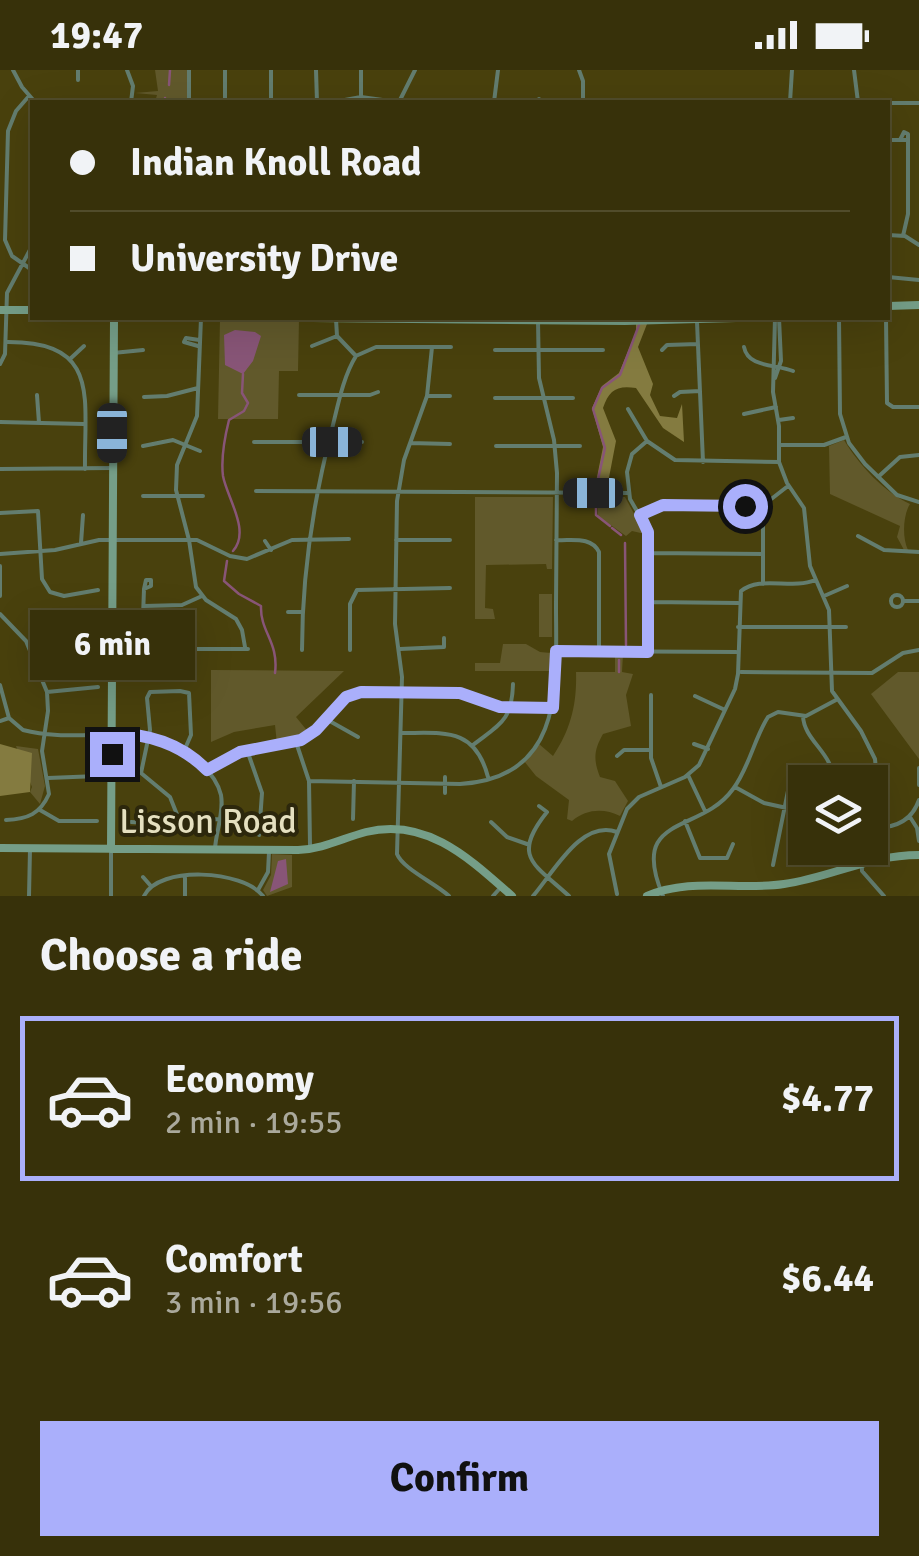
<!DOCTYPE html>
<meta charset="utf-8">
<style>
:root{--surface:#37310a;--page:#3e3913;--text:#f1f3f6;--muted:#aaa99c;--line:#514c2b;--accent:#aaaffb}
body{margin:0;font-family:Signika,sans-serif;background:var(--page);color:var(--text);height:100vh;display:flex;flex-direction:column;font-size:38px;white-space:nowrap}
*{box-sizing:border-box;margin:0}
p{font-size:32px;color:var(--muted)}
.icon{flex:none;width:55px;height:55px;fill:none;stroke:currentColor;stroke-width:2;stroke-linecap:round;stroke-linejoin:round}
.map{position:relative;height:826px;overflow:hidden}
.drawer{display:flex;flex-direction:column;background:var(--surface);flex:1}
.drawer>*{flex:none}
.banner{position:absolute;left:30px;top:30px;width:860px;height:220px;border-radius:0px;box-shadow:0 10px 40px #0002,0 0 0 2px var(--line);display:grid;align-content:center;height:220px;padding:0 40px;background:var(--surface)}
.controls{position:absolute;left:788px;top:695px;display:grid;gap:20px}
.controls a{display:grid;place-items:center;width:100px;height:100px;border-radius:0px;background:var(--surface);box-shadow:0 10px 40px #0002,0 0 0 2px var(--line);font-size:50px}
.end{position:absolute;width:45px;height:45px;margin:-22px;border:12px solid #aaaffb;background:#111;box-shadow:0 0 0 5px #111}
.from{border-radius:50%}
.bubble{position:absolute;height:70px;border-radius:0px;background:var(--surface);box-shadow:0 10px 40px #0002,0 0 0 2px var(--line);font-size:32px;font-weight:700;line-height:70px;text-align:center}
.car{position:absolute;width:30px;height:60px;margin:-30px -15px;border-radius:12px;box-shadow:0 0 8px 2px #0007;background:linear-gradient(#222 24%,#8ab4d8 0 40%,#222 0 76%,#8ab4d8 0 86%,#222 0)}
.banner b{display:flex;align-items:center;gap:35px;height:95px;font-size:38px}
.banner b+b{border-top:2px solid var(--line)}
.banner i{width:25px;height:25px;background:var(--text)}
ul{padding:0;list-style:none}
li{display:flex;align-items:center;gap:30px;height:165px;margin:0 20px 15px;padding:0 20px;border:5px solid transparent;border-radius:0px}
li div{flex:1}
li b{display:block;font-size:38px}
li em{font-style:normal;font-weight:700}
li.active{border-color:var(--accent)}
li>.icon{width:90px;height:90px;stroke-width:1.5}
h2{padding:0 40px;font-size:45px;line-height:120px}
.action{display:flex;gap:20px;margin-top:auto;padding:20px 40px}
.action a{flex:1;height:115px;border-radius:0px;background:var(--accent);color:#111;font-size:40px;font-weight:700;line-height:115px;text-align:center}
.status{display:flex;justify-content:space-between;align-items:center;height:70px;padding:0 50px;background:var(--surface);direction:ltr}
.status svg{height:28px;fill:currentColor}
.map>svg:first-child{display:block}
</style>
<div class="status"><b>19:47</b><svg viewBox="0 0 49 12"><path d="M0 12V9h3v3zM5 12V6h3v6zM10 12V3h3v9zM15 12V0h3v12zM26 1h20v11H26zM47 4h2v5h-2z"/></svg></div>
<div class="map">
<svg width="919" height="826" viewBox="0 0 919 826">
<rect width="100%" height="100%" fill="#49410d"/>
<!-- green -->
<path fill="#61592b" d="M155 0H188V32H155L157 25 135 23 158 21Z
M220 248 299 249 298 301H279L278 349H218Z
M844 370C859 395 884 422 910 434 903 445 902 468 908 480H904L897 467 900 456 830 424 829 376Z
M475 427H553L552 499H547L546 494 486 495 485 538 493 539 495 549H475Z
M598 427H625L645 464 632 461 626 466 598 446Z
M539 524H552V567H539Z
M503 574H526L540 582 551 583 552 601H475V593H500Z
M615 584H623L622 602 633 604 626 625 631 656 603 664C594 680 593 689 600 707L615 711 628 731 620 746C604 738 586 739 572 751L567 749 569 730 536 706 524 691 539 674 553 686C571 659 577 634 576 602H615Z
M211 600 344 601 296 647 309 663 277 674 275 655 234 662 211 672Z
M898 602H919V689L871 624Z
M16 676 38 679 45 716 40 734 30 722 32 717Z
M272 784 292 785V817L267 826 263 820 271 805Z"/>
<!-- forest -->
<path fill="#847b40" d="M636 253 647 254 638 277 653 314 650 325 660 346 677 348 682 334 684 372 663 358 636 318C617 315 609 320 603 338L616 371 607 418 595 417 603 377 592 338 602 316 619 303 636 262Z
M0 674 32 683 30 722 0 726Z"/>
<!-- water -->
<path fill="#857" d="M235 260 255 262 261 266 253 291 243 304 225 295 224 265Z
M286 789 288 814 270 822 278 791Z"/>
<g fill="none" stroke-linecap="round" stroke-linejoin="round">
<!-- stream -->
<path stroke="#857" stroke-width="2.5" d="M169 15 170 0
M164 32 165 28
M597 414 605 378 593 339 602 318 620 305 639 255
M596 428V445L610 456
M612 458 621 465
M625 473 626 575
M233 481C251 461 227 428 223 406 221 390 225 366 229 350L244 341 248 333 242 323 243 304
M227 491 224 511 239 524 261 536C260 562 279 572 275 603
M619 602V590"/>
<!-- street -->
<path stroke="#637d6f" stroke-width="4" d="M13 0 22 17 35 32
M127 0 133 16 131 32
M189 0V32
M225 0V32
M271 0V32
M316 0 317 32
M361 0V32
M579 0 583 11V32
M854 0 858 32
M78 10V0
M29 26 16 41 8 61 5 170 12 186 32 200
M334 32 361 27 397 32
M399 32 415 0
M494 32 498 0
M539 32V29
M790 32 792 0
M888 33H919
M888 70H908V144L903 166
M900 70 904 62 908 64V70
M888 165 905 166 919 175
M888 207 919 210
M201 248 197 346 177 395 176 420 189 470 196 517 206 530 236 549 242 560 245 577
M775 248 773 322 779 356V392L787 413 804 438 810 496 829 540 832 621 861 661 875 689 877 711 870 736
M839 248 840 344 849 373 865 394 897 425 919 432
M886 248 887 333 893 337H919
M336 249 337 266 356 286
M697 252 703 392
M6 272C101 271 84 327 85 399
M198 276 184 272 186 268 199 270
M312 276 337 266
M432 277 427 326 404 390 397 431 395 554 402 607 397 784C403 799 435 813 449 826
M744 277C748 298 776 294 793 301
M495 280H603
M662 280 667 275 698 274
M113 283 143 280
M358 285 376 277H451
M70 289 84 276
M0 294 5 284 7 223 32 176
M775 308 781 291 779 248
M37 325 39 353
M299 325H370L378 322
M427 326H450
M674 326 680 322 700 321
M144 327 167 326 198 318
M495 328H573
M628 339 647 371 675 390 779 392
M744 344 776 337
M779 350 793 348
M0 352 84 354
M647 371 632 384 627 402 630 429 649 462 648 581
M254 372H362
M410 373 450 374
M779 375H824L846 367
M143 376 173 370 200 381
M496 376H580
M0 399 112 398
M878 407 900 387 919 385
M256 421 628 423
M143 426H203
M756 441 763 454V514
M756 441 788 416
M0 443 38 441 42 509 50 522 64 526 98 520
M640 445 663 435H745L756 441
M858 466 884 480 919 482
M396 470H450
M556 470C572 471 591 466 599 482V580
M265 471 271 480
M81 473 83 445
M649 483 763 484
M0 484 55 480 99 470H197L230 486 247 489 292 470 349 469
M0 496V526
M144 519 146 510H151V516L144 519 142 574 145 579H248
M891 531a6 6 0 1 1 12 0a6 6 0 1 1-12 0Z
M824 526 847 516
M904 531H919
M649 532 738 533
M144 536 182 535 202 526
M288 542H302
M0 544 26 571 47 622 48 641 42 681 49 724C40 744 28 749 6 750
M738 557H846
M400 579 444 577V568
M302 580C302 504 313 432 332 359 338 335 343 307 356 286
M350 580V534L357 520 450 518
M556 581 736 582
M32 584 54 574 97 569
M741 602 872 603 903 583 919 580
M0 615 9 648 23 660C84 676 148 646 200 693 210 702 218 712 221 725 224 743 216 761 215 779
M47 622 98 617
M651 625V688L661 717
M695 626 725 640
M803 646C804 672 836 684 832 712
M326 649 358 667
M0 651 9 648
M402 663C444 663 475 657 488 707
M296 672 309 711 310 775
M694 674 708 679
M473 675C500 654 512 651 513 614
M247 680 262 723 259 765
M617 686 624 680H649
M919 698V715
M207 700C243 672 264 686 297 672 323 661 332 631 358 622L457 623 500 637 553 638
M688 705 705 741
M48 708 98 706
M309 711 460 714C566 708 556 612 556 535 556 491 557 447 557 403L554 370 539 308 538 251
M735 717 764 733 805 742
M445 723V707
M539 736 547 742C511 787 534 794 569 826
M40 740 59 751H97
M910 747 917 758 919 771
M353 749 354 711
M685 751 700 788H727L733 774
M131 752 164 754 219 749
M180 752 170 727 141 703 150 660 147 628 150 622 180 621 189 623 191 665 184 681
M491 752 507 767 527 774
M870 757C892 759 911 753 919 730
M861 778 862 801 884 826
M817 786 819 778
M773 795 789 716 788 706
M143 807 150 815
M258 820 268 802 269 782
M617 824 609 784 627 739 639 727 685 707 699 695 735 619 738 604 741 521C760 505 792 520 815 510
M29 826 30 779
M111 826V779
M144 826C159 795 243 800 263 826
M185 826V807
M493 826 501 817
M533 826C554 802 581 749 617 762
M663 826C628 743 700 765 733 719 749 698 754 669 768 647L778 642 806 646 836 630"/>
<!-- secondary -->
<path stroke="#759e88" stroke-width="8" d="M888 236 919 235
M0 240H32
M313 248 625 251 736 248
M0 778 298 780C323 779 343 768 366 762 427 747 470 789 512 826
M111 779 114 248
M647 826C691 807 738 821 784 814 832 807 869 785 919 785"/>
</g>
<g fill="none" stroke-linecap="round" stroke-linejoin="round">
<!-- route -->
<path stroke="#aaaffb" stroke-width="12" d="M112 684V663C148 664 180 673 207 700L240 682 301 670 316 660 346 627 361 622 460 623 500 637 553 638 556 581 648 582V462L640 445 663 435 745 436"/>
</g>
<g text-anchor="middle" stroke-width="8" stroke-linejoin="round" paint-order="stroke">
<!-- street labels -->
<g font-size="35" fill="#e5e0c0" stroke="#2c270c">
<text x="208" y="763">Lisson Road</text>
</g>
</g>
</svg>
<div class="controls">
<a><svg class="icon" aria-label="layers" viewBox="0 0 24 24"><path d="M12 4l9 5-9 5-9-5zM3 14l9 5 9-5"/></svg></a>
</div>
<i class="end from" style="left:745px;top:436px"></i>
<i class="end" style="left:112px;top:684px"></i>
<div class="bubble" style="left:30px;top:540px;width:165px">6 min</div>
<i class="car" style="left:112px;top:363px;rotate:180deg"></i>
<i class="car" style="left:332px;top:372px;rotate:90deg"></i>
<i class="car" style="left:593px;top:423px;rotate:270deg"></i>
<div class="banner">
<b><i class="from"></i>Indian Knoll Road</b>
<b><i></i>University Drive</b>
</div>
</div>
<section class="drawer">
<h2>Choose a ride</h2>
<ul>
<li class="active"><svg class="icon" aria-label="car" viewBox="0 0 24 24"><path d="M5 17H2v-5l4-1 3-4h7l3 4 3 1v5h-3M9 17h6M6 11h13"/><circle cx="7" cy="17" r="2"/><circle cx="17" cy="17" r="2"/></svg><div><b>Economy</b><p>2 min · 19:55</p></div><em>$4.77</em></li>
<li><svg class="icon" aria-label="car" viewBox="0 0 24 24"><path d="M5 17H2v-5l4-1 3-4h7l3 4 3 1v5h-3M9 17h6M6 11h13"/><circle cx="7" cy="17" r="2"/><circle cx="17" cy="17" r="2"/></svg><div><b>Comfort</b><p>3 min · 19:56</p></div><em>$6.44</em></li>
</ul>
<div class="action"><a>Confirm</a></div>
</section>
